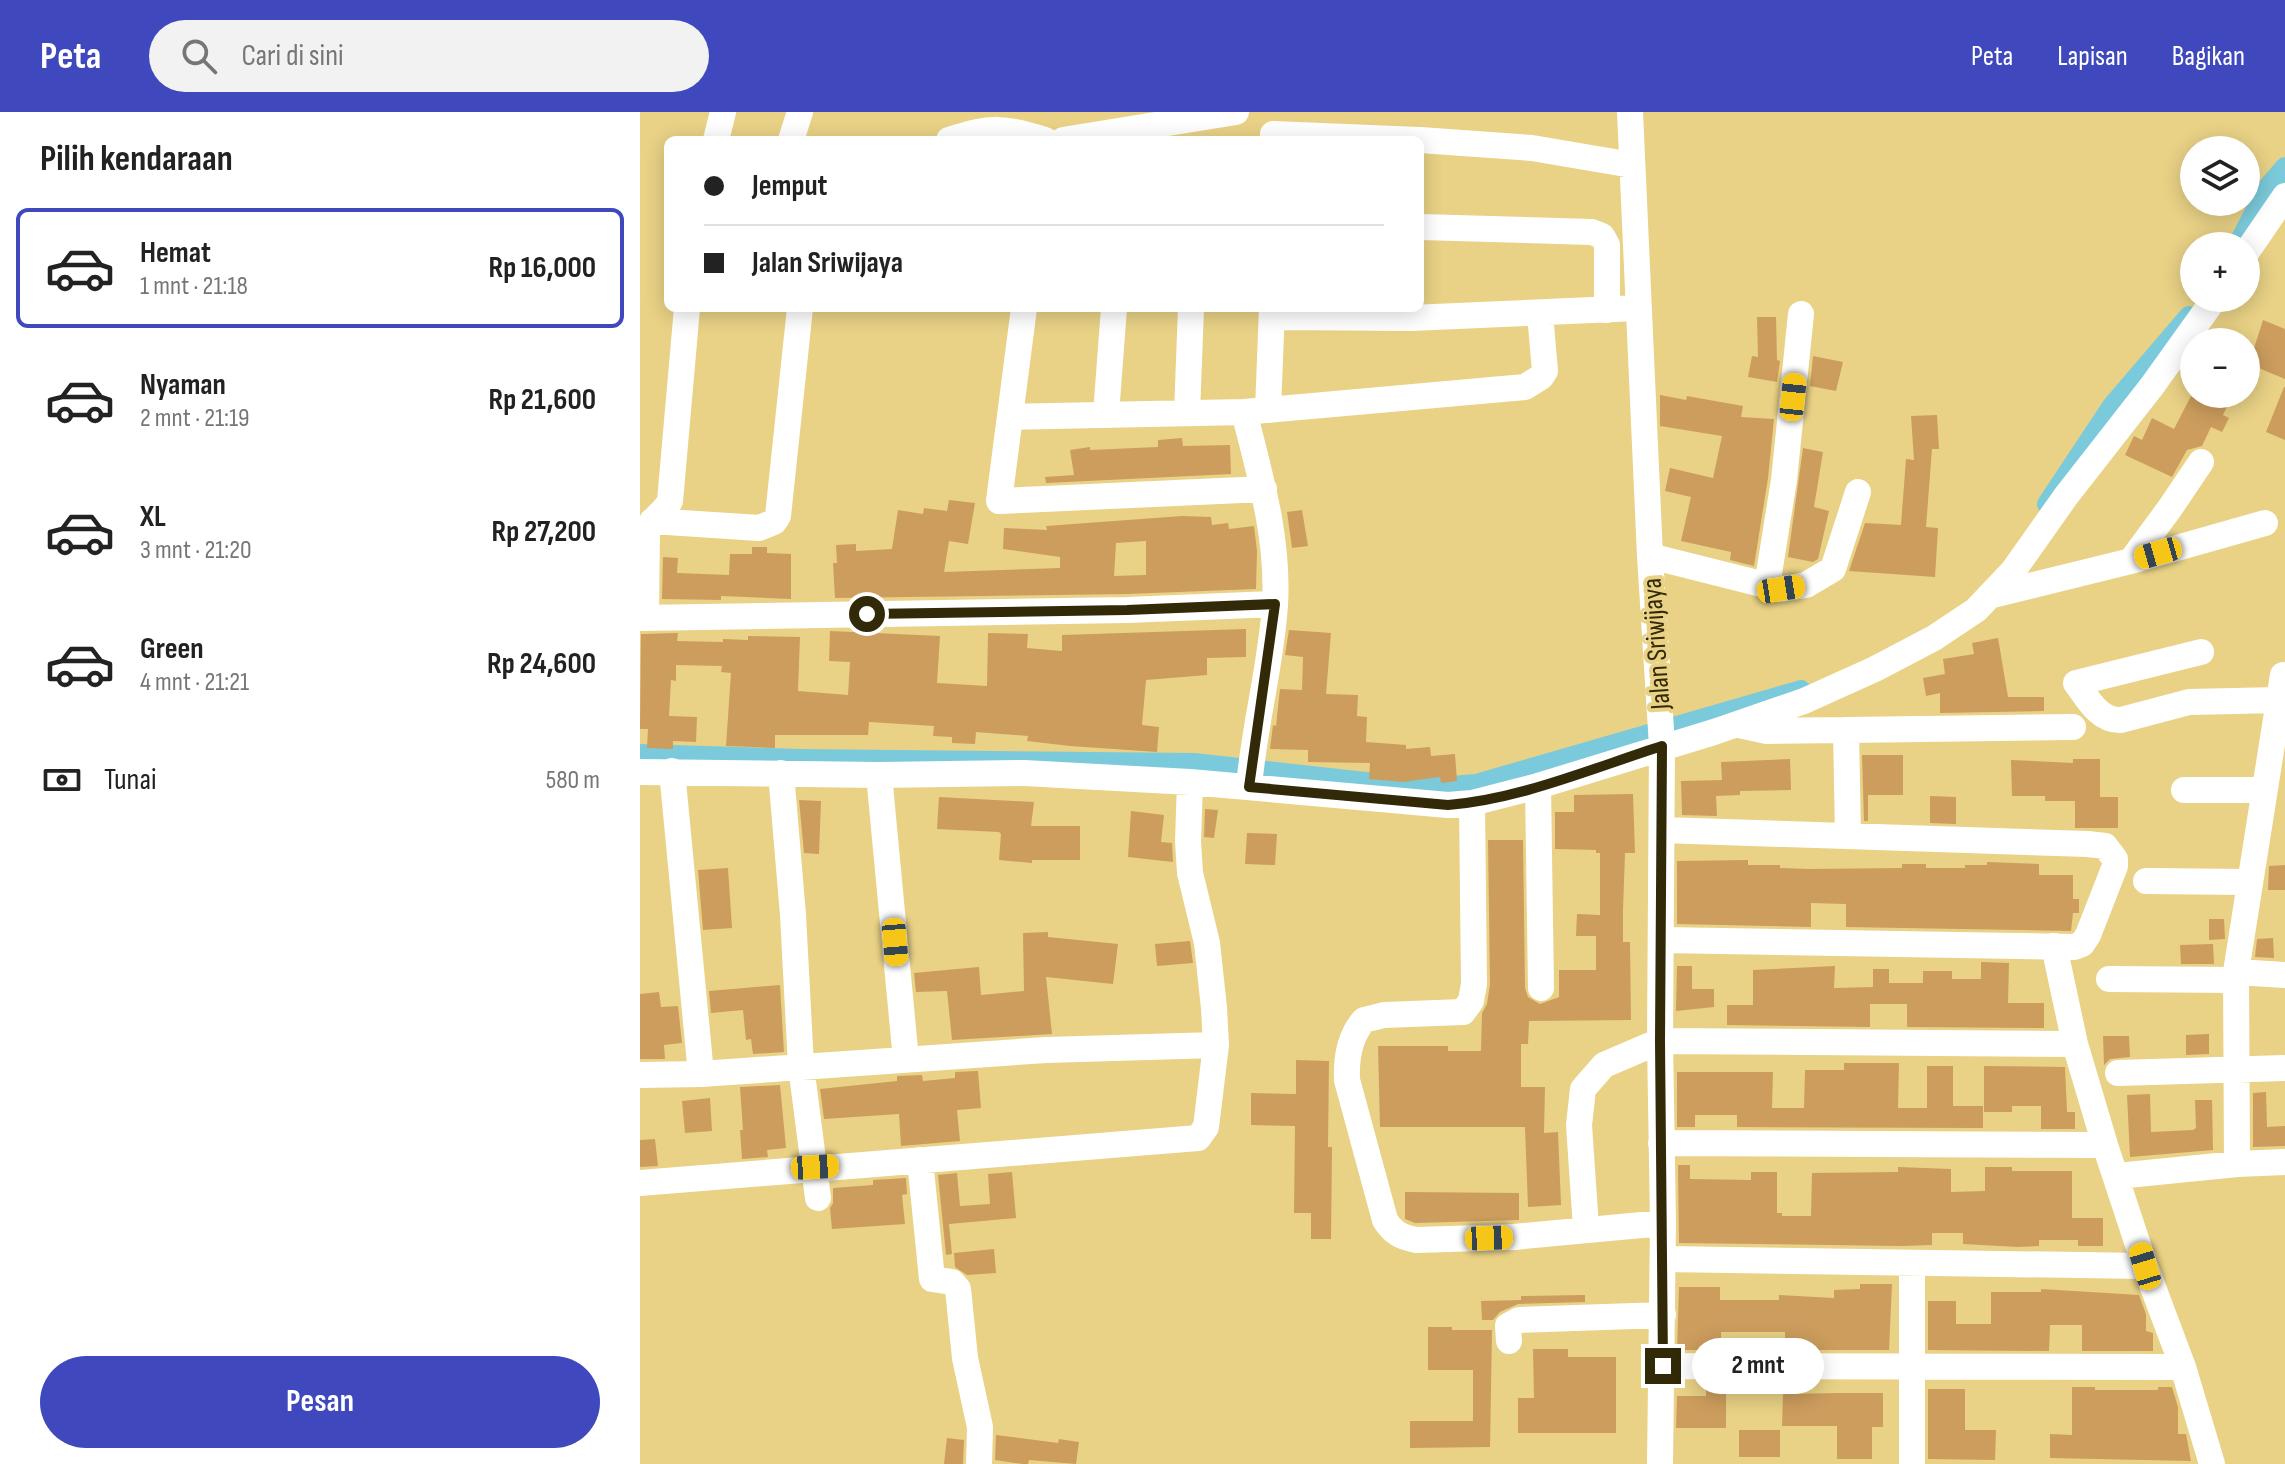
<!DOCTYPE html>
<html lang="id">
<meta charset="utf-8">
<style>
:root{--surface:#fff;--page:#f2f2f2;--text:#222;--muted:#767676;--line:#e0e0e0;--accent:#3f49bd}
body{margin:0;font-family:"Sofia Sans Condensed",sans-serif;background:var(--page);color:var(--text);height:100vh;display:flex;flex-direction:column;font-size:30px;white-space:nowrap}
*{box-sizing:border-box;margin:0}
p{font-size:26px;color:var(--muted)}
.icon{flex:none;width:44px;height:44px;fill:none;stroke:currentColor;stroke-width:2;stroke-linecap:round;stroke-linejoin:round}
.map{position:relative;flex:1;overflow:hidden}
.details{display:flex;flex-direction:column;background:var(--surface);width:640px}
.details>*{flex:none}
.top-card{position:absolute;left:24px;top:24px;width:760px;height:176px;border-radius:12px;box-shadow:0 4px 20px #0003;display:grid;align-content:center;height:176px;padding:0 40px;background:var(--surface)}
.controls{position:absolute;left:1540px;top:24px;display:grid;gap:16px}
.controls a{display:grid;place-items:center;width:80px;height:80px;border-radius:50%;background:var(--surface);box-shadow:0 4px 20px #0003;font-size:40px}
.end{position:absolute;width:36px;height:36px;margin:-18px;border:10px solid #322908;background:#fff;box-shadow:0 0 0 4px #fff}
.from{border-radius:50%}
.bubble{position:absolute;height:56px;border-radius:28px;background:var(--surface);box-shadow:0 4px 20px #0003;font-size:26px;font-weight:700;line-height:56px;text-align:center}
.car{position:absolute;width:24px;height:48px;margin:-24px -12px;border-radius:10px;box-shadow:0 0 6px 2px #0007;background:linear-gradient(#f5c518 24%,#345 0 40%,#f5c518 0 76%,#345 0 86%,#f5c518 0)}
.top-card b{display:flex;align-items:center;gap:28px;height:76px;font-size:30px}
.top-card b+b{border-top:2px solid var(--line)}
.top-card i{width:20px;height:20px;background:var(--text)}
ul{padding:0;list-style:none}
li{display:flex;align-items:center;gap:24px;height:120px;margin:0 16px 12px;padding:0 24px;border:4px solid transparent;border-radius:12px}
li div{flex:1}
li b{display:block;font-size:30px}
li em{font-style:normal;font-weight:700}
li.on{border-color:var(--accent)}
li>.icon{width:72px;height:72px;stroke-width:1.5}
h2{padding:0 40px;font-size:36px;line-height:96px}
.pay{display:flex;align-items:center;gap:20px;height:88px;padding:0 40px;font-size:30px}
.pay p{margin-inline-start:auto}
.cta{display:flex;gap:16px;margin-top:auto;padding:16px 40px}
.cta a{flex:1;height:92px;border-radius:48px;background:var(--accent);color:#fff;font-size:32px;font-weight:700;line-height:92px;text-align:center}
header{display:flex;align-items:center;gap:48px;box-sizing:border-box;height:112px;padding:0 40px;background:var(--accent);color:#fff}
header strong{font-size:38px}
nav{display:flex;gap:44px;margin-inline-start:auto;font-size:28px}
.search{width:560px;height:72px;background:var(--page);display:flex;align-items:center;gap:20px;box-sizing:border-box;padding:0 28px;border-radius:44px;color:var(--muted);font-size:30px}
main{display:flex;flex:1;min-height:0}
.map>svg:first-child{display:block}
</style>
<header>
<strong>Peta</strong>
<div class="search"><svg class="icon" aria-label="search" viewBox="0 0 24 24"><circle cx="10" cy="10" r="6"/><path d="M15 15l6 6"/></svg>Cari di sini</div>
<nav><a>Peta</a><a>Lapisan</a><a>Bagikan</a></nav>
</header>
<main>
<section class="details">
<h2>Pilih kendaraan</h2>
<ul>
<li class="on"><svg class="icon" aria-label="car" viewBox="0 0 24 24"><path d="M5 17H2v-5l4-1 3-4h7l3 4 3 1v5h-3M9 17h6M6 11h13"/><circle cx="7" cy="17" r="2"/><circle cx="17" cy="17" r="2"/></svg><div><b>Hemat</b><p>1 mnt · 21:18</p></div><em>Rp 16,000</em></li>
<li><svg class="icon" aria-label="car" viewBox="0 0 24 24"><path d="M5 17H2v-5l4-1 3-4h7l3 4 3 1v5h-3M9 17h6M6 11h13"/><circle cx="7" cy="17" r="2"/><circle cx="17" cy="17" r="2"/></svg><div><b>Nyaman</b><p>2 mnt · 21:19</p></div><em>Rp 21,600</em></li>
<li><svg class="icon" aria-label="car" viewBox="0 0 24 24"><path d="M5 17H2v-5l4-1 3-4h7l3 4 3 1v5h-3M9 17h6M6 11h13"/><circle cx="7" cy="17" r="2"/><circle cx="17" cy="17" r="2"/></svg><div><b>XL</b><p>3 mnt · 21:20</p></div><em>Rp 27,200</em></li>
<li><svg class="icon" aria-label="car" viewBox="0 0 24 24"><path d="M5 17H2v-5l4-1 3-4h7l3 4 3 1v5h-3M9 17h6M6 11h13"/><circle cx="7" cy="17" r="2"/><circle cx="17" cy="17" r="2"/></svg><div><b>Green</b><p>4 mnt · 21:21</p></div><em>Rp 24,600</em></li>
</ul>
<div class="pay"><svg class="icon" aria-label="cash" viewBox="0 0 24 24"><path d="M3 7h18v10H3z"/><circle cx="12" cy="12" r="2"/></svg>Tunai<p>580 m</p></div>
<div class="cta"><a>Pesan</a></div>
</section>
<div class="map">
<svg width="1645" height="1352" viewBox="0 0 1645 1352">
<rect width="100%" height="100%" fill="#e9d286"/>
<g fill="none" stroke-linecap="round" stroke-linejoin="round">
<!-- canal -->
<path stroke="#7bcadb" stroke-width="20" d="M1597 134 1627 76 1645 55
M1407 392 1472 294 1549 204
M0 642 161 647 554 651 726 670 799 675 836 672 1161 578"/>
</g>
<!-- building -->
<path fill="#cc9d5d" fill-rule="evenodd" d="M1117 205H1136L1137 248 1140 249 1137 270 1108 265 1112 244 1118 245Z
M1623 208 1645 217V267L1609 252Z
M1173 244 1203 250 1196 279 1170 274Z
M1644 275H1645V328L1626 320Z
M1552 282H1593L1583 303 1589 306 1582 320 1571 315 1562 334 1547 338 1532 365 1485 343 1494 324 1502 328 1512 306 1534 317Z
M1020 283 1046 288 1047 284 1103 294 1101 305 1134 307 1128 366 1114 454 1090 448 1091 440 1041 429 1051 385 1025 379 1030 356 1073 366 1082 324 1020 314Z
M1297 303 1299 337H1292L1286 415 1298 416 1295 465 1209 459 1225 411 1261 413 1266 347 1274 348 1271 304Z
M542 326 543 334 590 333 591 362 406 371 405 365 434 363 430 338 450 335V338L518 335V328Z
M1163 336 1183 340 1174 395 1189 399 1178 447 1173 450 1148 445Z
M309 388 335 391 328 432 309 429 304 460 420 456V445L363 437 364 416 407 418 406 414 542 404 571 405 572 413 588 411 589 417 614 414 617 439 616 477 487 482 195 486 193 451H197L196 433 216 432V439L252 437 258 398 283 402 284 396 307 399ZM506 429V463L474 464 476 431Z
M662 398 668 434 652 436 647 400Z
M112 435H127V441L151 442V487L81 484V488L22 487 23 445 38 446 37 461 89 463 90 442H112Z
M606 517V545L567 546V563L506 568 502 613 519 615 517 640 430 634 387 629 388 624 336 620 335 632 312 631V625L293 624 294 614 229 610 228 623H135V636L86 634 91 561 81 560 82 554 36 553V569L31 568 29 604 57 605 56 630 33 629V637L7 636 8 617H0L1 522 38 521 37 529 83 530V527L108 528V524L160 525 158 579 208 583 210 550 189 549 190 519 300 524 297 571 347 574 348 521 388 522 387 536 422 539V523Z
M649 518 691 521 686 582 718 583 717 604 727 605 726 630 766 633V637L790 635 791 644 815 642 817 669 801 671 800 665 763 670 729 667 730 651 668 650V638L630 637 633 613 636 614 640 577 662 578 663 545 645 543Z
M1358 526 1368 585H1404V599L1300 601V581L1286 584 1283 566 1305 562 1303 547 1334 542 1332 531Z
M1222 643H1263V683H1228V709H1224Z
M1150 647 1151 678 1100 679V683L1076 684 1077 704 1042 703 1041 669 1082 668 1081 650Z
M1433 647H1460V685H1478V716H1435V689H1405V684H1372L1371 648 1433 651Z
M993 682 995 741H985L983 798V830H990L991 908 889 909 888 932H881V975H905L904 1021 918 1020 921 1093 888 1095 885 1015H740L738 934H808V939H841L842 901 847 892 850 872 848 728H883L885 876 888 885 900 892 919 885V858H956V824H936L937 802 960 803V741H956V738L915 737V700H934V683Z
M1290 684 1316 685V712L1290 711Z
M299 685 394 690 391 714H440V748H392V751L359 748 361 722 359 720 297 717Z
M159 688 181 689 179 742 164 741Z
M565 697 578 698 574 726 564 725Z
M491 699 524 703 521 730 532 731 533 750 488 745Z
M607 721 637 722 635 753 605 752Z
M1108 748V753H1140V756L1170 757 1262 756V752H1286V756H1325V753H1347V750L1399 752V763H1433V787H1439V801H1433L1431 819 1206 815V792L1171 791V815L1037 812V749Z
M1645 753V778H1628L1629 754Z
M88 756 92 816 63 818 58 758Z
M1569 807H1584L1585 827 1569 828Z
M408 820V825L478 832 473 872 406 865 412 922 312 928 307 879 276 880 274 861 339 855 341 883 384 879 383 821Z
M1633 826 1634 846 1615 845 1617 827Z
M550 829 553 851 517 854 515 832Z
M1573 832 1574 852H1541L1540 833Z
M1341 850 1369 851 1368 891H1404V916L1267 915V892H1230V915L1087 913V893H1113V858L1195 854 1194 876 1233 875V857H1249V871H1283V859H1312V867H1341Z
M1037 854H1052V877H1074V895L1036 899Z
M140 873 144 940 113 942 111 927 106 928 103 898 71 901 69 879Z
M19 880 21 895 38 894 42 931 24 933 25 947H0V882Z
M1569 922V942L1546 943V923Z
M1463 924H1489L1490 945 1470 947 1464 953Z
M656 948 689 949 688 1035H692L691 1127H671V1101H654L655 1014 611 1013V981L656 982Z
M1204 951H1259L1258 996H1287V954H1313V994H1343V1016L1097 1015V1003H1055V1015H1037V960H1133L1132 996H1164L1165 958H1204Z
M1344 954 1425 955 1427 1000H1435V1017H1401V994H1372V1000H1344Z
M338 959 341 996 317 998 320 1029 261 1034 259 1002 184 1007 180 977 257 969V964L282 963 283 969 315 966V960Z
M140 973 146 1036 127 1038 128 1045 102 1047 100 1018H103L100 975Z
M1626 980 1627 1015 1645 1014V1034L1613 1035V981Z
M1510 982 1511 1020 1553 1018 1556 1016 1555 988H1572L1573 1038 1490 1045 1487 983Z
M70 986 72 1019 45 1021 42 989Z
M15 1027 18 1054 0 1055V1028Z
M1038 1053H1050V1067L1111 1068V1060H1137V1101H1142V1104H1171L1172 1061 1258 1060V1055L1311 1057V1080L1345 1079V1055H1372V1059H1432V1106H1463V1134H1438V1128H1399V1134L1378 1135 1323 1132V1121H1292V1133L1261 1134 1039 1131Z
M372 1060 376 1106 309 1112 312 1142 306 1143 298 1063 317 1061 320 1094 350 1092 348 1062Z
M266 1066 267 1082 262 1083 265 1112 192 1117 190 1096 193 1091V1076L233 1073V1068Z
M765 1080 879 1081V1108L775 1111 765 1107Z
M354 1137 356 1161 327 1163 315 1155 314 1141Z
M1220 1172H1252L1249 1238H1145V1220H1081V1238H1037L1039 1175H1080V1188H1139V1183L1194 1186V1178L1220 1177Z
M1401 1177 1499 1183 1506 1202V1219L1513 1221V1239H1442V1213H1410L1409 1239 1288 1238V1189H1316V1212H1351V1180H1401Z
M945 1183V1190L878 1192 860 1200 853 1208H842L841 1189 881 1188V1184Z
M788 1215H812V1218H852L850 1335 770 1336V1309H833V1258H788Z
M893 1237H928V1245H976V1321H878V1286H894Z
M1066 1270H1081V1280H1086V1316H1036L1037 1284H1066Z
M1432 1275H1455V1278H1518V1275H1532L1538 1295V1322H1546L1551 1349 1410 1346V1322L1432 1323Z
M1288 1277H1325V1318H1356L1355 1348 1288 1347Z
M1201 1281H1243V1315H1232V1347H1197V1314H1142L1143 1282Z
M1099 1318H1140V1345H1099Z
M356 1323 418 1331 419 1327 439 1330 436 1352 389 1348 388 1352H382L355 1348Z
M307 1326 324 1328 323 1352H304Z"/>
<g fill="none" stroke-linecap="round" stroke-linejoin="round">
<!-- minor -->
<path stroke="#fff" stroke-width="26" d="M990 0 1010 444 1022 634 1020 929 1023 1111 1020 1352
M633 22 779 28
M76 28 83 0
M151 28 160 0
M309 28C353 14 361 15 405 28
M423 28 596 0
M780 28 892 36 992 53
M780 115 952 120 962 124 967 133V198
M1606 141 1645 84
M384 196 359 389 624 377
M632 205 771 206 997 196
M628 298 632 196
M604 300C620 363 639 427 635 493 631 554 614 614 609 675
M547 301 551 196
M466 302 474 196
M370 305 604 300 885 275 901 265 905 259 900 202
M12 409 119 416 134 410 138 404 160 196
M1010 444 1141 477 1166 473 1193 457 1218 380
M1491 449 1530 396 1561 350
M1127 474 1144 368 1161 202
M1349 484 1491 449 1625 411
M0 506 487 498 635 492
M6 506 7 418C12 406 24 401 30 389L47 196
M1561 540 1436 571C1448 587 1459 609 1481 608L1549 590 1639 588
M1099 613 1127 619 1206 618
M32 659 61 962
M0 660 239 663 384 661 550 670 808 693 832 691 898 674 1074 620 1164 589 1235 557 1294 526 1336 498 1373 459 1426 384 1512 274 1575 186
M141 661 153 803 161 954 178 1086
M239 663 266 948
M898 674 901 876
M1544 678H1624
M832 691 834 872 831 889 823 900 744 903 724 908C709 925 706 946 707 968L745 1108C753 1121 761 1125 776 1128L874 1125 1023 1111
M1022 718 1448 732 1465 734 1475 747V754L1448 823 1442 832 1434 835 1022 828
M1208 723 1206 618 1433 615
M1506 769 1609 770
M1414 834 1435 932 1465 1033 1505 1154 1543 1255 1572 1352
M1596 860 1645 863
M1469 867 1596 868
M1478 961 1645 956
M0 963 61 962 406 938 576 933
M1021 1031 1465 1033
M280 1048 292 1167 312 1170 318 1177 325 1246 340 1315 339 1352
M1597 1052 1596 860 1643 563
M1477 1064 1597 1052 1645 1050
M0 1071 558 1026 566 1015 576 933 574 896 567 831 550 761 548 729 550 670
M946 1116 939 1013 943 977 964 953 1020 929 1435 932
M1023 1147 1505 1154
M1272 1151V1352
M869 1229 868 1214 879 1208 1023 1203
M1023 1254 1543 1255"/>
</g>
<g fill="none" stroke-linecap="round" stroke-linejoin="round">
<!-- route -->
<path stroke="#322908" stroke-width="10" d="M227 502 487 498 635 492 609 675 808 693C881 687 953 656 1022 634L1020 929 1023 1254"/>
</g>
<g text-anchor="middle" stroke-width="8" stroke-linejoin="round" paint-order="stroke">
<!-- street labels -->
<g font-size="28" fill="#322908" stroke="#e9d286">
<text transform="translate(1015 532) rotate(-94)" y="10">Jalan Sriwijaya</text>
</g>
</g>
</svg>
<div class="controls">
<a><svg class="icon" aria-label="layers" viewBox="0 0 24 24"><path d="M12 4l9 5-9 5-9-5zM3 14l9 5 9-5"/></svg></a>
<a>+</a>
<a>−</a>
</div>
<i class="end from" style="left:227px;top:502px"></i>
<i class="end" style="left:1023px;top:1254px"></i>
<div class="bubble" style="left:1052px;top:1226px;width:132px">2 mnt</div>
<i class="car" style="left:1153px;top:285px;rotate:6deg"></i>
<i class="car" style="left:1518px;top:441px;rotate:254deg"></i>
<i class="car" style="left:1141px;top:477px;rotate:81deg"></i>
<i class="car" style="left:255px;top:830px;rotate:175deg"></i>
<i class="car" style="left:175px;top:1055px;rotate:87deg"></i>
<i class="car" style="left:849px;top:1126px;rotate:88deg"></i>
<i class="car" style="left:1505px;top:1154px;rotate:343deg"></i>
<div class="top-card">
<b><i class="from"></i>Jemput</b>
<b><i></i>Jalan Sriwijaya</b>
</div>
</div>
</main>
